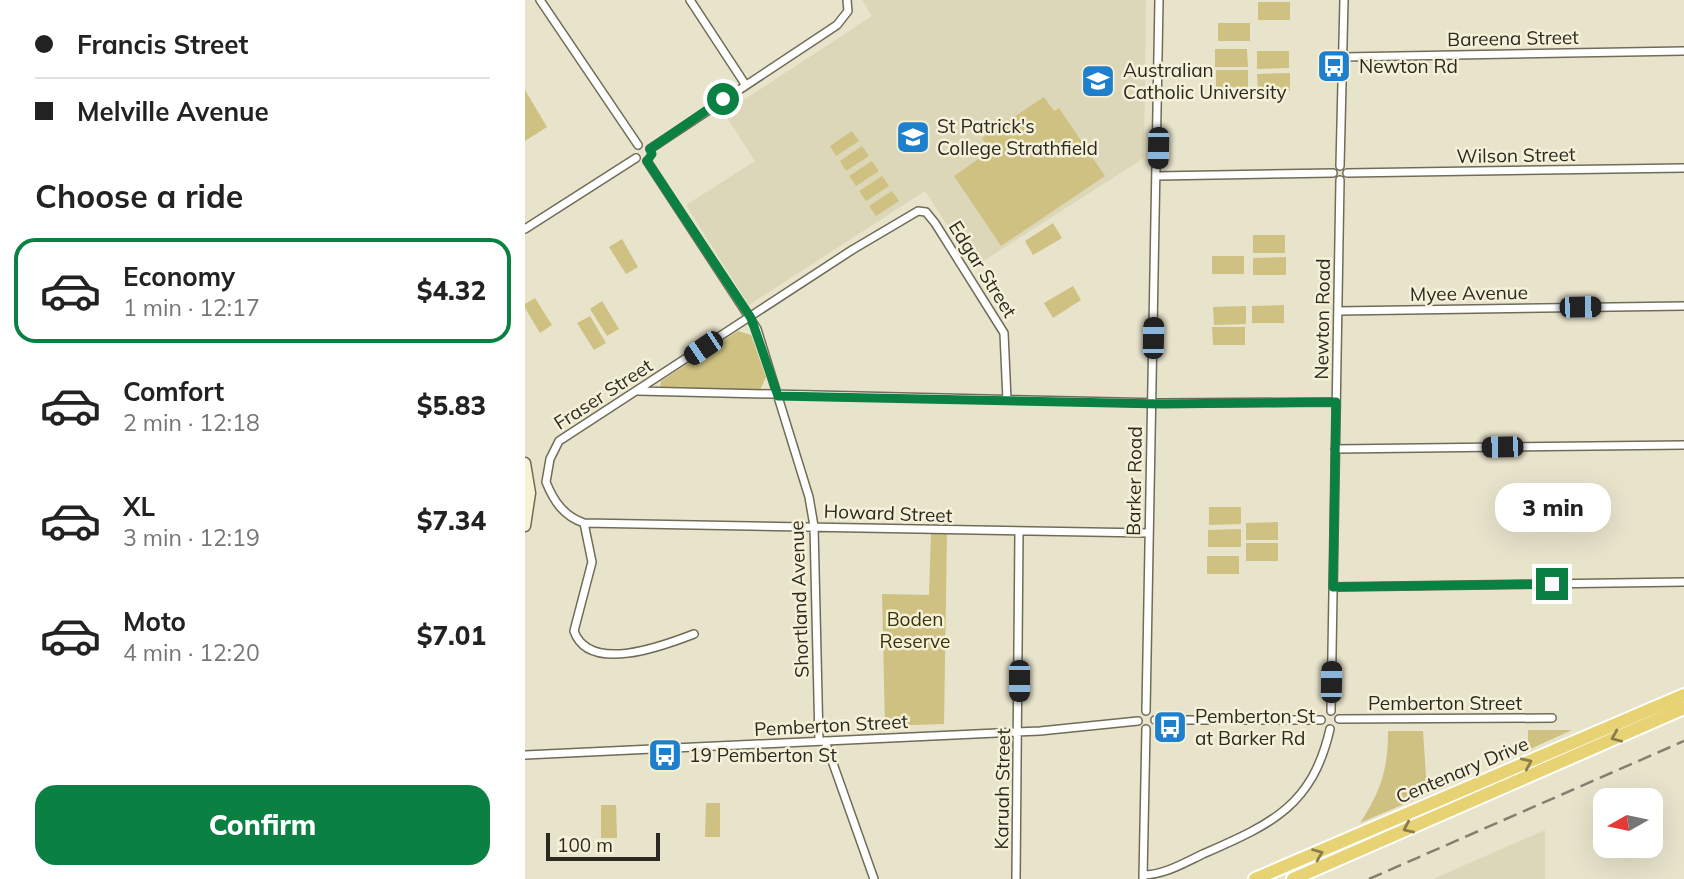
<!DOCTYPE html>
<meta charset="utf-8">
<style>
:root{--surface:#fff;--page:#f6f6f6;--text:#222;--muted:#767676;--line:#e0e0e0;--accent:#0b8043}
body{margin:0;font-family:Mulish,sans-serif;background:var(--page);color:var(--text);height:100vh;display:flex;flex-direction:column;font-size:26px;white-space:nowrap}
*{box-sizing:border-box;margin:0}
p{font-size:23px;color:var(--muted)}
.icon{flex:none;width:38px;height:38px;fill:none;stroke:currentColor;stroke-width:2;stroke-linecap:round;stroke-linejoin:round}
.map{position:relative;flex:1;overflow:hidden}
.drawer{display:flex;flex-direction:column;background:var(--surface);width:525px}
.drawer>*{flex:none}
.banner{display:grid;align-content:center;height:154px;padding:0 35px;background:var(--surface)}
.needle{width:46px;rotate:261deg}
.buttons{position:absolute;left:1068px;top:788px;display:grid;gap:14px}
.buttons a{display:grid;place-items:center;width:70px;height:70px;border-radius:14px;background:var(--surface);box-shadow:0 7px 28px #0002;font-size:35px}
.scale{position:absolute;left:21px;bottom:18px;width:114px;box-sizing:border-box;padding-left:7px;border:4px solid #2b2920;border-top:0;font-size:19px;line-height:24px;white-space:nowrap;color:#2b2920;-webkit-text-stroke:5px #f5f0d8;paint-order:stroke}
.end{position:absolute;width:32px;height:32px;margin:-16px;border:9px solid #0b8043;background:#fff;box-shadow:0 0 0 4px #fff}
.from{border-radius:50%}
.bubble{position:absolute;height:49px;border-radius:21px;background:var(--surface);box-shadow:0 7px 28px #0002;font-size:23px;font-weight:800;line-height:49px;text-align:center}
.car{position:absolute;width:21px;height:42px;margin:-21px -10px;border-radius:9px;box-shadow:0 0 5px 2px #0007;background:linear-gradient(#222 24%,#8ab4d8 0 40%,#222 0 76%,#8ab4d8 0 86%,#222 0)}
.banner b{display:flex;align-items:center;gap:24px;height:66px;font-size:26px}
.banner b+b{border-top:2px solid var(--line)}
.banner i{width:18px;height:18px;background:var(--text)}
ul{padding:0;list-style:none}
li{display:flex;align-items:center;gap:21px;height:105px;margin:0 14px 10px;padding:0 21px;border:4px solid transparent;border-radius:21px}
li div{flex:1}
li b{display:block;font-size:26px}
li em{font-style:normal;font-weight:800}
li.current{border-color:var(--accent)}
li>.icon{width:63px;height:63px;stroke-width:1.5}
h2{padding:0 35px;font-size:32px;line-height:84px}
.primary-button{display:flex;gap:14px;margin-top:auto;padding:14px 35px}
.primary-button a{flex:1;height:80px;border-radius:21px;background:var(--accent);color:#fff;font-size:28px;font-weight:800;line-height:80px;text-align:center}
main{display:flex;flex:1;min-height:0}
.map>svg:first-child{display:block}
</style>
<main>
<section class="drawer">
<div class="banner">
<b><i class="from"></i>Francis Street</b>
<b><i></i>Melville Avenue</b>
</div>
<h2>Choose a ride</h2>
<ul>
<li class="current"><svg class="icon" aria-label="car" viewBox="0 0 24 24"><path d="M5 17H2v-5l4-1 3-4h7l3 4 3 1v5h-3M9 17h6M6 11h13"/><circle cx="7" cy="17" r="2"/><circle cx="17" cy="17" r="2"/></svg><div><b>Economy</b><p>1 min · 12:17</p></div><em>$4.32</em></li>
<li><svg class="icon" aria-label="car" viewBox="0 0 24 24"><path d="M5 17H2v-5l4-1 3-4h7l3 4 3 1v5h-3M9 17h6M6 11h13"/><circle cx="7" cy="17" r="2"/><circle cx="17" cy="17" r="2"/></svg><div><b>Comfort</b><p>2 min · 12:18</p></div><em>$5.83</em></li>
<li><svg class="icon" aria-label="car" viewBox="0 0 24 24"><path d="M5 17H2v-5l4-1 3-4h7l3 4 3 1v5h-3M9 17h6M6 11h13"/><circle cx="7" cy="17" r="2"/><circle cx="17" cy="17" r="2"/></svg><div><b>XL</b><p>3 min · 12:19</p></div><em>$7.34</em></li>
<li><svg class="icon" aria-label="car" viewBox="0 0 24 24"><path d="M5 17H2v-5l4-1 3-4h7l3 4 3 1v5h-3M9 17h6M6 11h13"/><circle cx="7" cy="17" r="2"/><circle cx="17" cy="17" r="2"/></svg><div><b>Moto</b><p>4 min · 12:20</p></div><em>$7.01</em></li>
</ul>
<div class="primary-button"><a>Confirm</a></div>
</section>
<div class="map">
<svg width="1159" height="879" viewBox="0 0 1159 879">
<rect width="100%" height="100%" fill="#e8e3cb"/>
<!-- built -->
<path fill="#ddd7b9" d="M337 0H621L619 158 449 267 400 191 224 305 161 205 230 161 199 113 347 16Z
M1020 830V879H908Z"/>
<!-- green -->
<path fill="#cfc182" d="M733 2H765V20H733Z
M693 23H725V41H693Z
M690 49H722L723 67H690Z
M732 51H764V68L732 69Z
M691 70H723V87L691 88Z
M765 73V91H733L732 74Z
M0 90 22 127 0 141Z
M519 97 529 111 534 108 580 176 476 246 429 176 455 158 452 153 462 146 457 138Z
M327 131 334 141 311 156 305 146Z
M337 146 344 156 321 171 315 161Z
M347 161 354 171 331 186 324 176Z
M357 176 364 186 341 201 334 191Z
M367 191 374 201 351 216 344 206Z
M528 223 537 238 508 255 500 241Z
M728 235H760V253H728Z
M97 239 113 267 101 274 84 247Z
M687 256H719V274H687Z
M761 257V275H728V258Z
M548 286 556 300 528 318 519 303Z
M10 298 27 325 15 333 0 308V304Z
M77 301 94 329 82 336 65 309Z
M759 305V323H727V306Z
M721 306V324L689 325 688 307Z
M65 316 81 343 69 350 52 323Z
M687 327H720V345H688Z
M213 331 226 335 241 377 235 390 228 393 135 389 136 381Z
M684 507H716V524L684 525Z
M753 522V540H721V523Z
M716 529V547H683V530Z
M406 534H422L419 724 360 726 357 594 404 595Z
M721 543H753V561H721Z
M682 556H714V574H682Z
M1003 730H1047L1003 750Z
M863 731H898L901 776 909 782 928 783 835 823C856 791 863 769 863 731Z
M181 803H195V837H180Z
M76 805H91L92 838H76Z"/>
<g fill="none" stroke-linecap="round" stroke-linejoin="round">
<!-- street casing -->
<g stroke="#706c57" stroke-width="10">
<path id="street" d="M15 0 113 145
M165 0 220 84
M818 57 1159 51
M125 149 312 25 323 11 322 0
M122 161 232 329 284 497 289 526 294 741
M815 166 819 0
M822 173 1159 168
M632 176 808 173
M0 229 111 158
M813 311 1159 306
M113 391 637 403 811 402
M482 400 479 333 410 223 401 212 393 211 327 250 34 441 25 459 21 482C29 502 39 516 59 523L624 533
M810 449 1159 445
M59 523 67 562 49 631C64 674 138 646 169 634
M808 587 1159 582
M621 711 634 0
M806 711 815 180
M814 719 1027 718
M630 720H796
M300 741 349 879
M0 755 515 731 613 721
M618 875C639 875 659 863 678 854 746 824 787 807 805 729
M618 878 621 729
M491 879 494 532"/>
</g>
<!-- secondary casing -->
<g stroke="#706c57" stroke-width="13">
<path id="secondary" d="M0 463 5 493 0 526"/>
</g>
<!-- highway casing -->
<g stroke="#fff" stroke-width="16">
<path id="highway" d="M730 879 1159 695
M768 879 1159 708"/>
</g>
<!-- street -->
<use href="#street" stroke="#fff" stroke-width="7"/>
<!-- secondary -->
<use href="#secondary" stroke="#f8f2d5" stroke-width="10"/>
<!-- highway -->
<use href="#highway" stroke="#e7d274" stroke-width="12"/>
<!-- rail -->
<path stroke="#848070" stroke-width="2.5" stroke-dasharray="14 7" stroke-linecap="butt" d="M844 879 1159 741"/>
</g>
<!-- one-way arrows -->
<defs><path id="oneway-chevron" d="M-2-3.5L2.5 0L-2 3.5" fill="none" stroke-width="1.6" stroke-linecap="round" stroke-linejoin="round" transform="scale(1.75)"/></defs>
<g stroke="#897e4a">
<use href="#oneway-chevron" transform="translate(1091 737) rotate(157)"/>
<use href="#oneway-chevron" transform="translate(1002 763) rotate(-24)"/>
<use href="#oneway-chevron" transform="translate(883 828) rotate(156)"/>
<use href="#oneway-chevron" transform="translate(793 854) rotate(-22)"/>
</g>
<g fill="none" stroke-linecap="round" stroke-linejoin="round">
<!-- route -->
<path stroke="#0b8043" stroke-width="9" d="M198 99 125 149 127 154 122 161 226 318 253 396 637 404 811 402 808 587 1027 584"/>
</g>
<!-- icons -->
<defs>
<g id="bus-square" transform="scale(1.75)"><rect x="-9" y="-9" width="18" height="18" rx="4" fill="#1e80cc" stroke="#f5f0d8"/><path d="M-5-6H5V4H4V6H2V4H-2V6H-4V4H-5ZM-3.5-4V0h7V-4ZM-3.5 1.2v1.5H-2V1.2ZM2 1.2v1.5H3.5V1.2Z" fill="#fff"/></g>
<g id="university-square" transform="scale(1.75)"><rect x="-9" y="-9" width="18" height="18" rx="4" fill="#1e80cc" stroke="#f5f0d8"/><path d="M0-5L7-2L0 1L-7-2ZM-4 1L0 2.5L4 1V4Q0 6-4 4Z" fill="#fff"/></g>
<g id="school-square" transform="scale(1.75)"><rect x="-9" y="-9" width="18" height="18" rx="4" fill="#1e80cc" stroke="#f5f0d8"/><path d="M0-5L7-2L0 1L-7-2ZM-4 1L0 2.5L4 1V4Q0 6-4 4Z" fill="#fff"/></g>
</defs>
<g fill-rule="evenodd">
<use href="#bus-square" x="809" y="66"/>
<use href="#university-square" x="573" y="81"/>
<use href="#school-square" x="388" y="137"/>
<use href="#bus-square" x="645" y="727"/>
<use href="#bus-square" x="140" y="755"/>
</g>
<g text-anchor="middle" stroke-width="5" stroke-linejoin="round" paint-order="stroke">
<!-- street labels -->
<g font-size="19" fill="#2b2920" stroke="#f5f0d8">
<text transform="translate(988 38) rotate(-1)" y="7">Bareena Street</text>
<text transform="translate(991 155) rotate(-1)" y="7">Wilson Street</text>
<text transform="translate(458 269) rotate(58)" y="7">Edgar Street</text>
<text transform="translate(944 293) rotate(-1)" y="7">Myee Avenue</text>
<text transform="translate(797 319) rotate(-89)" y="7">Newton Road</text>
<text transform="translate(78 394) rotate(-33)" y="7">Fraser Street</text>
<text transform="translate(609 481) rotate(-89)" y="7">Barker Road</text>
<text transform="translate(363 513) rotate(2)" y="7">Howard Street</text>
<text transform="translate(274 599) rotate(-92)" y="7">Shortland Avenue</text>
<text x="920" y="710">Pemberton Street</text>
<text transform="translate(306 725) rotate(-3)" y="7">Pemberton Street</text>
<text transform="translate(937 770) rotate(-23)" y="7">Centenary Drive</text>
<text transform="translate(477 789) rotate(-89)" y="7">Karuah Street</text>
</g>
<!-- poi labels -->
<g font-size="19" fill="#2b2920" stroke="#f5f0d8" text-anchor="start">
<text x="834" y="73">Newton Rd</text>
<text x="598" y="77">Australian<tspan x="598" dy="22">Catholic University</tspan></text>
<text x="412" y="133">St Patrick's<tspan x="412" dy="22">College Strathfield</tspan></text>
<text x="670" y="723">Pemberton St<tspan x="670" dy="22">at Barker Rd</tspan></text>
<text x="164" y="762">19 Pemberton St</text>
</g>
<!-- park labels -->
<g font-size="19" fill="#3a3209" stroke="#f5f0d8">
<text x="390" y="626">Boden<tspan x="390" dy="22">Reserve</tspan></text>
</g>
</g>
</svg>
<div class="buttons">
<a><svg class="needle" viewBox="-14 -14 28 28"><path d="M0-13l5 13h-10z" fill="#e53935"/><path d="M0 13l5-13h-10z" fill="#767676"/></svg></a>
</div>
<div class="scale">100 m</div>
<i class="end from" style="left:198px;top:99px"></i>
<i class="end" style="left:1027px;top:584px"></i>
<div class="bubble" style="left:970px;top:483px;width:116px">3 min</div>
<i class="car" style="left:633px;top:148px;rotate:181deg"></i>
<i class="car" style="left:1055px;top:307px;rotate:89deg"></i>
<i class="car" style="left:628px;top:338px;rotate:1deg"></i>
<i class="car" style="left:178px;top:348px;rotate:236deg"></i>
<i class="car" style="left:977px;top:447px;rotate:269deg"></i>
<i class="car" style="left:494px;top:681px;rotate:180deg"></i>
<i class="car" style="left:806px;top:682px;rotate:1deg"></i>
</div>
</main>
